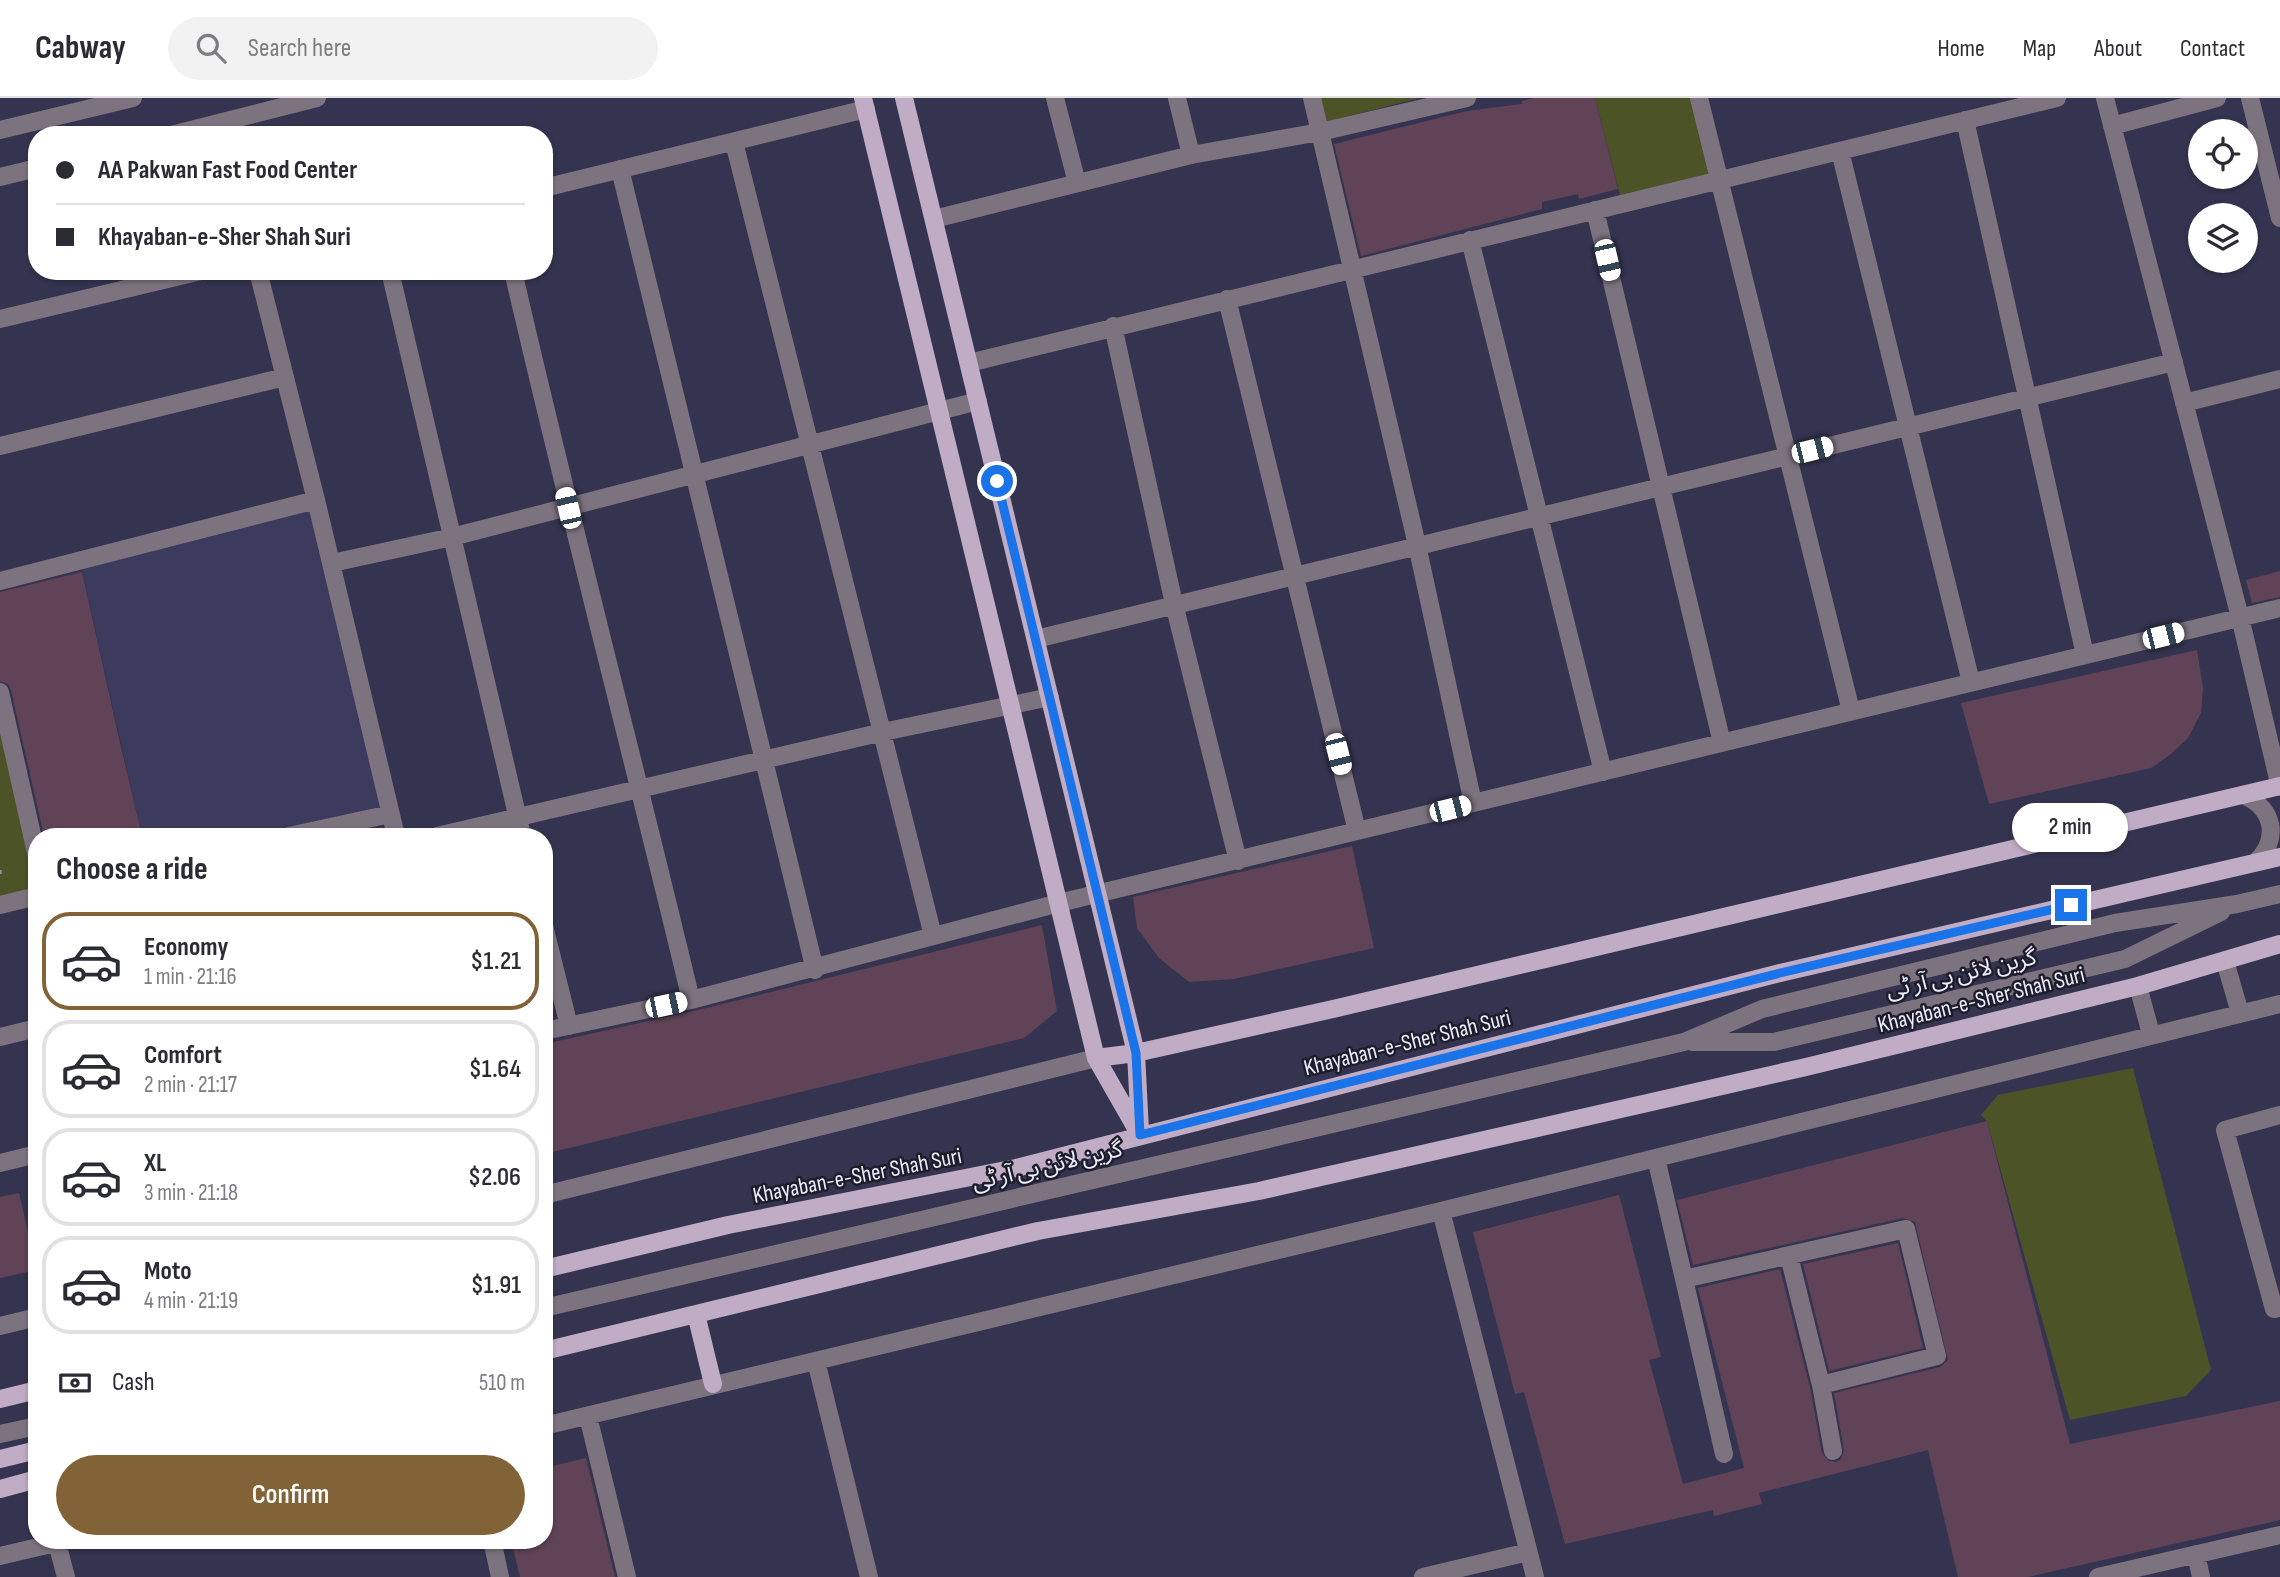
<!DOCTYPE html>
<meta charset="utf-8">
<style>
:root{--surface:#fff;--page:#f2f2f3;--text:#2b2b33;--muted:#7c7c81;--line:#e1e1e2;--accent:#826337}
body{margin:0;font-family:"Sofia Sans Condensed","Noto Sans Arabic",sans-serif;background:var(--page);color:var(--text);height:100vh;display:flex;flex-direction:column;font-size:26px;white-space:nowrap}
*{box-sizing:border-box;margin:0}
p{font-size:23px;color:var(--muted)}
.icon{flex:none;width:38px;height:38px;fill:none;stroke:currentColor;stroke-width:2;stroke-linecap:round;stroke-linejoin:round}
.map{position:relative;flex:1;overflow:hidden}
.side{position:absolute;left:28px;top:730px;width:525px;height:721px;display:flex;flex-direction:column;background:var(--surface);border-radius:28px;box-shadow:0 2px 5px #0004}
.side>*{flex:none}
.banner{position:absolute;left:28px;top:28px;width:525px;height:154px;border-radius:28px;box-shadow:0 2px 5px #0004;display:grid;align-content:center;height:154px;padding:0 28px;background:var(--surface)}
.controls{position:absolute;left:2188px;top:21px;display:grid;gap:14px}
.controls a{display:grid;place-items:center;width:70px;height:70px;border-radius:50%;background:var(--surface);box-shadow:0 2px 5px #0004;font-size:35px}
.end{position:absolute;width:32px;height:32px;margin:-16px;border:9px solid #1a73e8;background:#fff;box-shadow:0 0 0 4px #fff}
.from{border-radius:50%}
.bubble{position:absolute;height:49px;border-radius:24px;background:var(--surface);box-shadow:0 2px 5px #0004;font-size:23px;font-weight:600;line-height:49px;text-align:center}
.car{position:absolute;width:21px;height:42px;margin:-21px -10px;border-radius:9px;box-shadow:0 0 5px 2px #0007;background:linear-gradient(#fff 24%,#345 0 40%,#fff 0 76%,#345 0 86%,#fff 0)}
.banner b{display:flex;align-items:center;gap:24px;height:66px;font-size:26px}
.banner b+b{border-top:2px solid var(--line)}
.banner i{width:18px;height:18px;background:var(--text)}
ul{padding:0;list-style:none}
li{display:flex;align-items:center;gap:21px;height:98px;margin:0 14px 10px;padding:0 14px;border:4px solid var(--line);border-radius:28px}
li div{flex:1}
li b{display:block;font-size:26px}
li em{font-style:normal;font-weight:600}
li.on{border-color:var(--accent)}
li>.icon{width:63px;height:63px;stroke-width:1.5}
h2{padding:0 28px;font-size:32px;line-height:84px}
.pay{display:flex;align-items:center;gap:18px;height:77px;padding:0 28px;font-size:26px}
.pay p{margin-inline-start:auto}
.cta{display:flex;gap:14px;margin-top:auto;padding:14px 28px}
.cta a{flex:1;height:80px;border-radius:42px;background:var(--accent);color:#fff;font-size:28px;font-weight:600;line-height:80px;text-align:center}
header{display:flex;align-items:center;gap:42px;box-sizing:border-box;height:98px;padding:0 35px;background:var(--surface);border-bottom:2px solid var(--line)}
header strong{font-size:33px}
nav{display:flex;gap:38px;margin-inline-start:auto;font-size:24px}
.search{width:490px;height:63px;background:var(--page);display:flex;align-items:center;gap:18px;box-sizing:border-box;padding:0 24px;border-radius:38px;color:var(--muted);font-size:26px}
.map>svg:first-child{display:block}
</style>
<header>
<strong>Cabway</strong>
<div class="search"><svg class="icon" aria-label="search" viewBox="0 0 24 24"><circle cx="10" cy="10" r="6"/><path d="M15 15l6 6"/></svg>Search here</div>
<nav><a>Home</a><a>Map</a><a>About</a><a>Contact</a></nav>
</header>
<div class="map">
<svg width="2280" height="1479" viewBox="0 0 2280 1479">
<rect width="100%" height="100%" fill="#353450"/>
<!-- built -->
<path fill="#3c3a5d" d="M316 402 390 716 279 738H142L80 464Z"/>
<!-- green -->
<path fill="#4c5327" d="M1311 0H1420L1317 26Z
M1595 0H1691L1711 79 1621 101Z
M0 597 37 759V798L0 807Z
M2133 970 2211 1272 2186 1298 2070 1322 1987 1023 1981 1017 1998 997Z"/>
<!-- building -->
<path fill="#604357" d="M1534 0H1595L1618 91 1579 101 1578 96 1542 104V111L1361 158 1334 46 1467 13 1522 6V3Z
M2280 473V499L2252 505 2246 482Z
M82 474 120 645 142 738H44L11 592 8 586 0 583V494Z
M2197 552 2203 590 2201 615 2188 640 2171 656 2151 670 1989 706 1961 605Z
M1352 748 1374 850 1234 881 1189 884 1159 860 1137 830 1133 799Z
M1042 827 1057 913 1024 940 544 1056V946L694 913Z
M1987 1023 2070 1346 2280 1303V1422L2028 1479H1958L1928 1352 1759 1395 1762 1406 1714 1418 1713 1412 1565 1446 1524 1294 1515 1296 1473 1134 1619 1097 1661 1259 1649 1262 1683 1386 1744 1370 1698 1190 1780 1171 1810 1289 1822 1355 1829 1363 1836 1364 1841 1361 1844 1352 1834 1295 1940 1269 1948 1262 1915 1124 1903 1120 1693 1167 1677 1102Z
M19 1095 37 1172 0 1180V1099Z
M1898 1145 1923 1250 1829 1273 1803 1166Z
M586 1360 615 1479H520L511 1442H544V1370Z"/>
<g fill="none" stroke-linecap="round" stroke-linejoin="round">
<!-- path -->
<path stroke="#9393aa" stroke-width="3.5" stroke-dasharray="5 5" stroke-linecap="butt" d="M0 772V776"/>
<!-- minor -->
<path stroke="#7d737f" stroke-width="18" d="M1055 0 1077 85
M1177 0 1191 57
M1312 0 1417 447 1473 705
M1699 0 1851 613
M2105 0 2240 519 2280 689
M2250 0 2280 120
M1965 22 2085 557
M2112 28 2217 0
M0 32 133 0
M171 37 317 0
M734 44 933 838
M1840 53 1971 584
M620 71 815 872
M0 79 37 70
M544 90 866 11
M1595 112 1722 645
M934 121 1191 57 1320 34 1467 0
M1470 142 1603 674
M258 173 316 402 396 738
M390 173 522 738
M513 173C569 417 633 659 691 902
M1227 201 1357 733
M0 221 201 173
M1113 228 1174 506 1238 763
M969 265 2057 0
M2184 305 2280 281
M0 348 285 279
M332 465 452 439 978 303
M0 483 316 402
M1036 541 2174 264
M0 594 37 759
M2243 697C2274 710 2280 741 2256 764
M289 738 390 716
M437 738 883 634 1050 599
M0 807 37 798
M544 828 569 928
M2225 863 2240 915
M2138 888 2151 936
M544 933 691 902 1059 805 2280 510
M0 939 37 930
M1692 944H1774L2125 861 2221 814
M2280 1017 2225 1032 2274 1211 2280 1210
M1656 1060 1684 1181 1906 1131 1937 1258 1821 1287 1833 1353
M0 1065 37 1056
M544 1097 1096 960
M1441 1113 1535 1479
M1789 1158 1821 1287
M1684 1181 1724 1356
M544 1210 1684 944 1762 911 2115 825 2237 806 2280 796
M0 1228 37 1219
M816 1263 869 1479
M588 1318 627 1479
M544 1328 1441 1113 2280 906
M0 1336 37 1328
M492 1442 500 1479
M57 1445 66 1479
M2196 1456 2201 1479
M0 1458 68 1442
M1423 1479 1528 1454
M2098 1479 2280 1437"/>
<!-- major -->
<path stroke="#c1acc5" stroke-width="18" d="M863 0 1096 960 1140 1037
M904 0 1136 955 1140 1033
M1096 960 1136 955 1333 911 2280 688
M544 1171 728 1127 1016 1070 1780 875 2280 759
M696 1216 713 1286
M544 1253 1038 1133 1259 1093 1806 969 2138 888 2280 846
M0 1301 37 1292
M0 1361 37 1352
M0 1391 37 1381"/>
</g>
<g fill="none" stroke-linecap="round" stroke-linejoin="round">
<!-- route -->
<path stroke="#1a73e8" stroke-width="9" d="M997 383 1136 955 1140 1037 1780 875 2071 807"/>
</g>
<g text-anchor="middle" stroke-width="5" stroke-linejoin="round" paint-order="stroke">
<!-- street labels -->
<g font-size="23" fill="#eaebfd" stroke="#1d1d2a">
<text transform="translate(1961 875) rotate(-13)" y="8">گرین لائن بی آر ٹی</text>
<text transform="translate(1981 901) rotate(-14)" y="8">Khayaban-e-Sher Shah Suri</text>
<text transform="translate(1407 944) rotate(-14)" y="8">Khayaban-e-Sher Shah Suri</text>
<text transform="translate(1047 1067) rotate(-13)" y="8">گرین لائن بی آر ٹی</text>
<text transform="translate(857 1077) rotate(-11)" y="8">Khayaban-e-Sher Shah Suri</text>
</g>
</g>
</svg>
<div class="controls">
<a><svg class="icon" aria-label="locate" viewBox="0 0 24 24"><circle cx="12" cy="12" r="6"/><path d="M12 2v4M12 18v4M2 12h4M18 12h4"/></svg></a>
<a><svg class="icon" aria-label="layers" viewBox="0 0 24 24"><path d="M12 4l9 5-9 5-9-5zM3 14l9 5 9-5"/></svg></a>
</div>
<i class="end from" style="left:997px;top:383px"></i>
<i class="end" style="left:2071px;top:807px"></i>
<div class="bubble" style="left:2012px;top:705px;width:116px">2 min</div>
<i class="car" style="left:1607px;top:162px;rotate:167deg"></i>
<i class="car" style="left:1812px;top:352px;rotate:76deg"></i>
<i class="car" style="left:568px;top:410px;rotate:347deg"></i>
<i class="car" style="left:2163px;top:538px;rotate:76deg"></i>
<i class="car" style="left:1338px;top:656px;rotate:166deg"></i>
<i class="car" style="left:1450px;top:711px;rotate:76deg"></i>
<i class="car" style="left:666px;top:907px;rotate:78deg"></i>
<div class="banner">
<b><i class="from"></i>AA Pakwan Fast Food Center</b>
<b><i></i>Khayaban-e-Sher Shah Suri</b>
</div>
<section class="side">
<h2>Choose a ride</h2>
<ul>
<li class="on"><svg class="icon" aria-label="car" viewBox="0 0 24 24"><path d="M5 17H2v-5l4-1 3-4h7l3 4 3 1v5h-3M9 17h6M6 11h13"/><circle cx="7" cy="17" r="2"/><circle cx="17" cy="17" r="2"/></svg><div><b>Economy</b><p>1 min · 21:16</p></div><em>$1.21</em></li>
<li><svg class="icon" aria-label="car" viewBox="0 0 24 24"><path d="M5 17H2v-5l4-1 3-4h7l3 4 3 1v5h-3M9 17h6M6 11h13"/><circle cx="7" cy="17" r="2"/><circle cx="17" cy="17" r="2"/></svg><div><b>Comfort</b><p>2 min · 21:17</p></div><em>$1.64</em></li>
<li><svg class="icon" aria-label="car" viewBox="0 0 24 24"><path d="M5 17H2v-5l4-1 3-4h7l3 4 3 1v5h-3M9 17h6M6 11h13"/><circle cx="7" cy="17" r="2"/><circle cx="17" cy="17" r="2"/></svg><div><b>XL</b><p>3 min · 21:18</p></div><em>$2.06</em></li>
<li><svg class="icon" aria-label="car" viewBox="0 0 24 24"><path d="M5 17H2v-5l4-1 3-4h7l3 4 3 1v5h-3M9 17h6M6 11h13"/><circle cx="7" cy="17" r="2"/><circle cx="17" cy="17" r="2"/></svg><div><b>Moto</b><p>4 min · 21:19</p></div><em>$1.91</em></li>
</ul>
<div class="pay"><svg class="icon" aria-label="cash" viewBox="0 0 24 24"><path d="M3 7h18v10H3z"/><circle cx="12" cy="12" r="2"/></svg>Cash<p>510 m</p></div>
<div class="cta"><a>Confirm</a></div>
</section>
</div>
